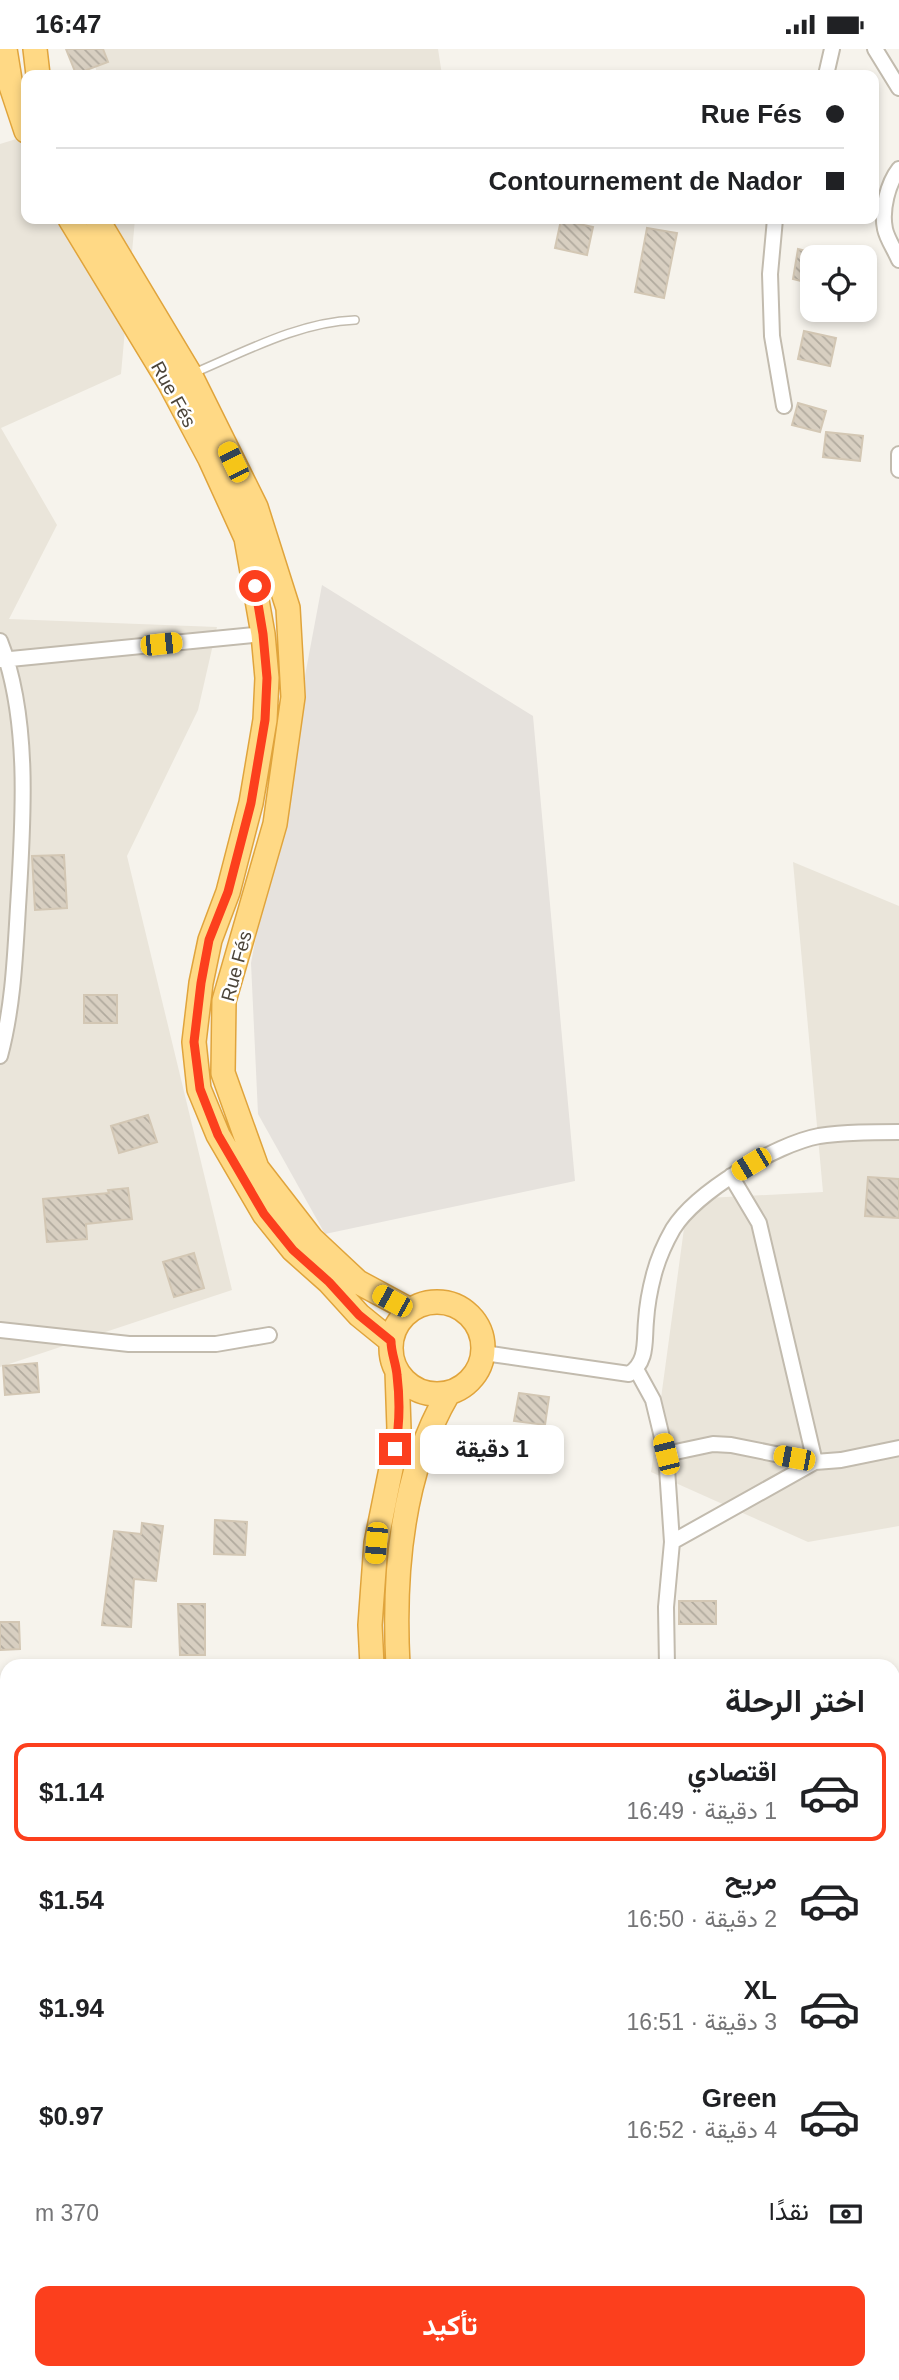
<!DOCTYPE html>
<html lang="ar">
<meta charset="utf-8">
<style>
:root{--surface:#fff;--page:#f6f6f6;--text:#202124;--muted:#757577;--line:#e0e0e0;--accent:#fc3f1d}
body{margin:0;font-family:Helvetica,Vazirmatn,sans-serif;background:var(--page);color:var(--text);direction:rtl;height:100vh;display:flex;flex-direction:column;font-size:26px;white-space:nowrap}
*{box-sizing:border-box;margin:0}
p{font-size:23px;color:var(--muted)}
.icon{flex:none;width:38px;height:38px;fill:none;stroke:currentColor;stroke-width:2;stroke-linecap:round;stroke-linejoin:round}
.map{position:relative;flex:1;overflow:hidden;direction:ltr}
.sheet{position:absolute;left:0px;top:1610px;width:900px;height:721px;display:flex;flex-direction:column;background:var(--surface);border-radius:21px 21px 0 0;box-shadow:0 4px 10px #0003;direction:rtl}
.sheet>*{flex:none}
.top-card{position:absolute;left:21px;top:21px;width:858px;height:154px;border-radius:14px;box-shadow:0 4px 10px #0003;direction:rtl;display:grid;align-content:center;height:154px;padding:0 35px;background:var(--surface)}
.controls{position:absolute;left:800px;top:196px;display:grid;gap:14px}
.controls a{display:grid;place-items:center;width:77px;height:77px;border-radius:14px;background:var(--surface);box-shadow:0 4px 10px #0003;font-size:35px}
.end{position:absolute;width:32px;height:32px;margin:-16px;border:9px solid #fc3f1d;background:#fff;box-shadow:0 0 0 4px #fff}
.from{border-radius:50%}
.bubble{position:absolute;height:49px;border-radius:14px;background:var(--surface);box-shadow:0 4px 10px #0003;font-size:23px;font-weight:700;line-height:49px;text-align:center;direction:rtl}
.car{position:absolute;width:21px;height:42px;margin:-21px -10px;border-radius:9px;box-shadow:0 0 5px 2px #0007;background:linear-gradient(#f5c518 24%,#345 0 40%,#f5c518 0 76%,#345 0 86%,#f5c518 0)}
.top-card b{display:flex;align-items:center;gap:24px;height:66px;font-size:26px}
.top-card b+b{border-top:2px solid var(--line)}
.top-card i{width:18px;height:18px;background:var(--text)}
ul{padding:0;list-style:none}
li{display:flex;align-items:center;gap:21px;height:98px;margin:0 14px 10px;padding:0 21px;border:4px solid transparent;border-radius:14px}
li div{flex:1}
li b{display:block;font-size:26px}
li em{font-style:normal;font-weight:700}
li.on{border-color:var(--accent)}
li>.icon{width:63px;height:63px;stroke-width:1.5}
h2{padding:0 35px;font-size:32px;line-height:84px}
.pay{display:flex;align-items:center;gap:18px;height:77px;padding:0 35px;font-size:26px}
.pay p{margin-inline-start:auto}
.cta{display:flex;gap:14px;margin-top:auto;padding:14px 35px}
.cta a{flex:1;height:80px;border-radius:14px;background:var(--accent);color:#fff;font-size:28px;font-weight:700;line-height:80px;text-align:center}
.status{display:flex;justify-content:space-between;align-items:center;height:49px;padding:0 35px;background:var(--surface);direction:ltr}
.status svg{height:19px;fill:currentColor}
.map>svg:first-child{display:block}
</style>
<div class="status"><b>16:47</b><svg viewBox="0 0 49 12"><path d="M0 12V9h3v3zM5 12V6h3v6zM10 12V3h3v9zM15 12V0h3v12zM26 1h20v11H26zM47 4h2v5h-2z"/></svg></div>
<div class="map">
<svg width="899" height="2331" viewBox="0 0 899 2331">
<defs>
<pattern id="building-back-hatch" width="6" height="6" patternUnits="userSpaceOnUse" patternTransform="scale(1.75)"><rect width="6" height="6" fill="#d8cfc1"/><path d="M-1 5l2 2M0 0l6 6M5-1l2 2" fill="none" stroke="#b1aa9e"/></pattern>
</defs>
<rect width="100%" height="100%" fill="#f6f3ec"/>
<!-- residential -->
<path fill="#eae5da" d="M92 0H438L442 26H97Z
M26 87V170H135L121 325 1 379 57 476 9 570 217 578 198 661 127 807 232 1241 0 1318V95Z
M793 813 899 857V1477L808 1493 651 1423 688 1150 823 1143Z"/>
<!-- industrial -->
<path fill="#e6e2dd" d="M322 536 533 667 575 1132 325 1185 258 1065 251 914Z"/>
<!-- building -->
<path fill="url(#building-back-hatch)" stroke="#d3c7b4" stroke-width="2" d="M66 0H103L108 13 76 25Z
M561 171 593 178 587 206 555 199Z
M647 179 677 184 664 249 635 243Z
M798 200 815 204 812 208 809 234 793 230Z
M804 282 836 289 830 317 798 310Z
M798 354 826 362 820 383 792 376Z
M826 383 863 387 860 412 823 408Z
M64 806 67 859 35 861 32 807Z
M84 946H117V974H84Z
M148 1066 157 1093 119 1104 111 1077Z
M868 1128 899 1130V1169L865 1167Z
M128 1139 132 1170 86 1175 87 1190 47 1193 43 1150 109 1144 108 1141Z
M194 1204 204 1239 174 1248 163 1213Z
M37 1314 39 1343 5 1346 3 1317Z
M519 1344 549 1348 545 1376 514 1372Z
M215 1471 247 1473 245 1506 214 1505Z
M142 1474 163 1477 156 1532 134 1530 131 1578 102 1576 114 1482 141 1485Z
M679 1552H716V1575H679Z
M178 1555H205V1606H180Z
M0 1573H19L20 1600 0 1601Z"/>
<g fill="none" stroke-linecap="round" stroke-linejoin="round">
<!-- service casing -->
<g stroke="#c2bbae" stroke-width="10">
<path id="service" d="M194 324C244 303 299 273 355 271"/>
</g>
<!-- minor casing -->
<g stroke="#c2bbae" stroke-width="18">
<path id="minor" d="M875 0 899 39
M826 26 832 0
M899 120C888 134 881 161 885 180 887 190 895 201 899 211
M775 170 770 225 772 287 784 357
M899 405V421
M0 592C31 670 23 776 18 858 15 909 13 958 0 1007
M0 611 263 585
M0 1281 129 1295H216L269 1286
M484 1304 629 1325C648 1313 644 1292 646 1272 647 1256 650 1240 654 1225 658 1210 665 1194 673 1180 696 1143 776 1095 819 1087 846 1083 872 1083 899 1083
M636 1320 653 1351 666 1405 672 1493 666 1558 667 1617
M666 1405 713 1395 731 1396 815 1413 841 1411 899 1399
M672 1493 815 1413 759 1174 731 1127
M892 2070 899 2075"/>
</g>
<!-- trunk casing -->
<g stroke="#e0a43c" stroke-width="26">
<path id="trunk" d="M5 0 11 37 26 82
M35 0 38 26
M70 170 169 333 210 410 246 489 263 585 267 629 265 671 251 754 228 843 210 891 201 934 194 993 199 1040 218 1086 264 1165 293 1201 329 1233 359 1266 391 1292
M97 170 190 325 256 458 288 559 293 648 275 775 224 952 223 1024 257 1119 312 1190 358 1233 410 1261
M391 1299a46 46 0 1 1 92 0a46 46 0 1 1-92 0Z
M372 1617 370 1576 376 1494 399 1380 397 1322
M398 1617C393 1525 401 1425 448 1345
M735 2324 738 2331
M760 2324 763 2331"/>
</g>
<!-- service -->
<use href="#service" stroke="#fff" stroke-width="7"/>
<!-- minor -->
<use href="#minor" stroke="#fff" stroke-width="14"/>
<!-- trunk -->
<use href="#trunk" stroke="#ffd985" stroke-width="23"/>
</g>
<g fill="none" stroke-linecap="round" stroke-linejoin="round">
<!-- route -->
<path stroke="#fc3f1d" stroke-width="9" d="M255 537 263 585 267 629 265 671 251 754 228 843 209 891 201 934 194 993 200 1040 218 1086 264 1165 293 1201 329 1233 359 1266 391 1292C391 1304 396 1314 397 1326 400 1351 400 1375 395 1400"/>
</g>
<g text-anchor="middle" stroke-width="5" stroke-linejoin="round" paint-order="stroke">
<!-- street labels -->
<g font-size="19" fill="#4b4439" stroke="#fff">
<text transform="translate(174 345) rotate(61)" y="7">Rue Fés</text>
<text transform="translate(236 917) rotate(-75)" y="7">Rue Fés</text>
</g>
</g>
</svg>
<div class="controls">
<a><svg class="icon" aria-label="locate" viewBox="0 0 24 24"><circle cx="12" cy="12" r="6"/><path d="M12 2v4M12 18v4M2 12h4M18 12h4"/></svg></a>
</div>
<i class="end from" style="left:255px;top:537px"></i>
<i class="end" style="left:395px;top:1400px"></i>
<div class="bubble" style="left:420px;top:1376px;width:144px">1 دقيقة</div>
<i class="car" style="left:233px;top:413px;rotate:334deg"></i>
<i class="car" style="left:161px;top:595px;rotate:84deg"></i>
<i class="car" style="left:751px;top:1115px;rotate:239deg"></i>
<i class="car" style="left:392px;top:1252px;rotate:299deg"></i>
<i class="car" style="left:666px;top:1405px;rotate:346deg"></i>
<i class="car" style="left:794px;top:1409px;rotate:281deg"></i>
<i class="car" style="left:376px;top:1494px;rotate:185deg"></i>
<div class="top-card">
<b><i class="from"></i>Rue Fés</b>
<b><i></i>Contournement de Nador</b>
</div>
<section class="sheet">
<h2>اختر الرحلة</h2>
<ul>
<li class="on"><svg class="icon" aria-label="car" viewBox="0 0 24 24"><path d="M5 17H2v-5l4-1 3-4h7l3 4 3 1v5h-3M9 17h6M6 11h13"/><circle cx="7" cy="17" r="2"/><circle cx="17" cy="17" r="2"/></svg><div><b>اقتصادي</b><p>1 دقيقة · 16:49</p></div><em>$1.14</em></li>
<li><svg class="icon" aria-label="car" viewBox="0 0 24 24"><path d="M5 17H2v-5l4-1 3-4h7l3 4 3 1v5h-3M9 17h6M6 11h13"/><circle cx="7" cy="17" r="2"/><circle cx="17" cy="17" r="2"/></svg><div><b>مريح</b><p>2 دقيقة · 16:50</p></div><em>$1.54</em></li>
<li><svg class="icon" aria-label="car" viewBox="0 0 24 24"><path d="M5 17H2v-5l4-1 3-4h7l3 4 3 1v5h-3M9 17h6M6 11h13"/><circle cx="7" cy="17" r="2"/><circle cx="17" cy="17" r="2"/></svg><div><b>XL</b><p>3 دقيقة · 16:51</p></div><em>$1.94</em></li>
<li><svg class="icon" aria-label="car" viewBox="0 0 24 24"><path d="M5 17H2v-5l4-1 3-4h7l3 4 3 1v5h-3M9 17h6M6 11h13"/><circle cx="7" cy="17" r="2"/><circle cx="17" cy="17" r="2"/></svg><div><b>Green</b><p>4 دقيقة · 16:52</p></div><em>$0.97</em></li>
</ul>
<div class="pay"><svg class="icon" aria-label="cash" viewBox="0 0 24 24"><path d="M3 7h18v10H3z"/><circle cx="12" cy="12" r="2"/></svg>نقدًا<p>370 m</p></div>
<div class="cta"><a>تأكيد</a></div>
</section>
</div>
